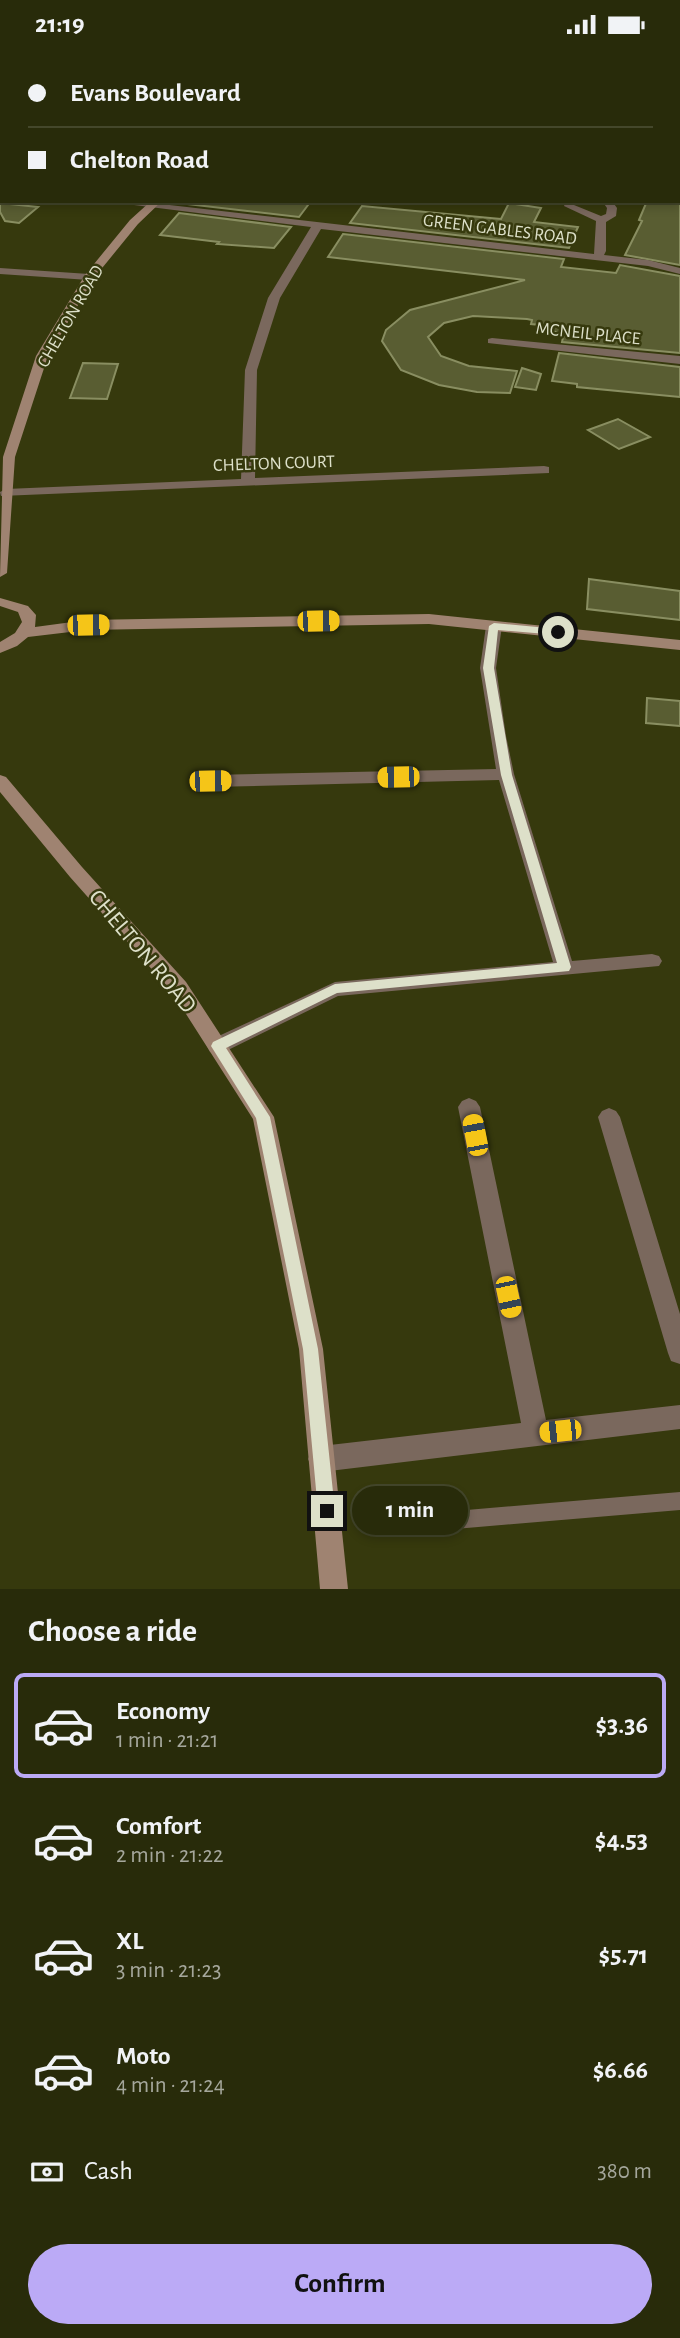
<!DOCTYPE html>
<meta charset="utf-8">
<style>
:root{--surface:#282b0a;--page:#343718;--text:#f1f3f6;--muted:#a5a79c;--line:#44472b;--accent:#bbaaf6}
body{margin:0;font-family:"Alegreya Sans",sans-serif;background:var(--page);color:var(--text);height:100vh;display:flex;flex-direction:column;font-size:26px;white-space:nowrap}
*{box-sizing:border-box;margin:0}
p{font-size:23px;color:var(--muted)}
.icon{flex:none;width:38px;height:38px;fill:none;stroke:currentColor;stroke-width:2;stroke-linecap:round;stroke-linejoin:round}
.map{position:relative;height:1540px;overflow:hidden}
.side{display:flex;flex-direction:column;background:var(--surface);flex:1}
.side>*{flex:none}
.top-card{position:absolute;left:0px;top:0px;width:681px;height:154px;box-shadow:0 4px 10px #0003,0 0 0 2px var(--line);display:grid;align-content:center;height:154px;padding:0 28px;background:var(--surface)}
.end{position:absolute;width:32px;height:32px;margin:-16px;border:9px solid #dde0c9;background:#111;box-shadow:0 0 0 4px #111}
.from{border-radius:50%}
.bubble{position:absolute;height:49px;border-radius:24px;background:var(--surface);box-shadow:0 4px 10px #0003,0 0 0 2px var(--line);font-size:23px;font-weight:600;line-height:49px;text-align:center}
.car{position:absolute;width:21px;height:42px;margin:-21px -10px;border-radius:9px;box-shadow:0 0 5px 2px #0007;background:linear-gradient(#f5c518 24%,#345 0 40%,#f5c518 0 76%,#345 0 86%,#f5c518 0)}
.top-card b{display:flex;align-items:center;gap:24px;height:66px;font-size:26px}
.top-card b+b{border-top:2px solid var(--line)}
.top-card i{width:18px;height:18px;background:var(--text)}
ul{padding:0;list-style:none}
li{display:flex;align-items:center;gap:21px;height:105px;margin:0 14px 10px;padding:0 14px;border:4px solid transparent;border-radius:10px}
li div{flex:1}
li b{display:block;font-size:26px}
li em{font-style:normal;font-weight:600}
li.active{border-color:var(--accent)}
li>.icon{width:63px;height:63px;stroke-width:1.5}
h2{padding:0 28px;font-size:32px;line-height:84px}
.pay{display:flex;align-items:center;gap:18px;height:77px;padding:0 28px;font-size:26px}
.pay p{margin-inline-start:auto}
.cta{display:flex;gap:14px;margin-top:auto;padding:14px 28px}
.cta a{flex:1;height:80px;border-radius:42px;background:var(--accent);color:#111;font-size:28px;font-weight:600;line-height:80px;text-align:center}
.status{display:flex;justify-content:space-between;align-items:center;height:49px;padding:0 35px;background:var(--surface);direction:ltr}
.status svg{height:19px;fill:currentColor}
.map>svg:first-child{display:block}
</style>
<div class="status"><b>21:19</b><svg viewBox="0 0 49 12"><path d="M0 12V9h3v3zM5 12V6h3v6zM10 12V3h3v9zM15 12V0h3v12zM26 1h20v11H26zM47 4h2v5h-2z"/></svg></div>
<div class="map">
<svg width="680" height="1540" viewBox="0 0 680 1540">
<rect width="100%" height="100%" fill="#36390d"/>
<!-- building -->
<path fill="#595d32" stroke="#898e61" stroke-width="2" d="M190 152H311L299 168 187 155Z
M647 152H680V216L625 206 642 172 639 171Z
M0 154 38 158 19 174 5 172 0 163Z
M509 154 541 159 534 173 578 178 569 199 350 174 362 157 501 170Z
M179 164 291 178 274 199 217 195 219 193 160 186Z
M343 185 564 210 561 218 616 224 620 216 680 227V304L562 293 564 284 549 282 551 277 531 275 532 271 527 270 473 267 444 274 428 288 441 307 469 317 517 322 510 344 477 343 439 336 401 321 382 292 386 281 410 261 525 231 328 208Z
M559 304 680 318V348L577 338V335L552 332Z
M83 314 118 315 107 350 70 349Z
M522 319 541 325 536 341 515 338Z
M618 370 650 388 619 400 588 381Z
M589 530 680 542V571L587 560Z
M647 649 680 652V677L646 674Z"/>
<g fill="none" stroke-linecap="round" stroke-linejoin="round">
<!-- lane -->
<path fill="#7a685d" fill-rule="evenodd" d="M680 1443V1461L455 1480 449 1477 446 1471 449 1465 455 1462Z"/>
<!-- street -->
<path fill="#7a685d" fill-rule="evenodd" d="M25 0H35L23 2Z
M355 0H373L375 2H356Z
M676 0H680V4L675 2Z
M0 10H2L0 15Z
M0 138H2V144H0Z
M102 152H135L594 205 596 172 564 157 566 152H576L574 156 601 167 606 165 607 159 602 152H612L617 159 616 167 606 173V202L604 206 648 211 680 219V225L648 217 321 180 280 249 257 321 255 429 544 417 549 418V424L1 447 0 443 6 440 241 430 245 321 268 249 311 178Z
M0 219 89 225 94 228 89 231 0 225Z
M492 289 680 307V315L488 294V290Z
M494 572 502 577 496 619 506 687 514 725 572 912 652 905 659 907 662 912 659 917 338 947 224 1003 217 1005 210 1003 207 997 210 991 335 933 553 913 499 731 210 738 201 732 210 726 496 720 480 619 486 577Z
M469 1049 476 1052 480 1058 546 1371 680 1356V1380L321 1423 312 1419 308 1410 312 1401 321 1397 521 1374 458 1058 462 1052Z
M609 1059 616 1062 620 1068 680 1265V1315L671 1312 668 1304 598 1068 602 1062Z"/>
<!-- secondary -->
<path fill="#9f8371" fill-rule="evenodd" d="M162 0 180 2H163Z
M371 0H380L369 2Z
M679 96H680V102H679Z
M151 152H162L138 175 94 229 48 307 15 408 7 524 0 528 3 408 36 307 85 226 130 171Z
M0 549 28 557 36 566 35 578 87 571 429 565 680 591V601L429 575 87 581 28 588 17 597 0 604V593L15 584 22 573 18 563 0 557Z
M0 726 6 728 82 818 186 933 274 1068 323 1300 348 1540H320L299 1300 253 1070 172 943 70 828 0 743Z"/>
</g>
<!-- route -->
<path fill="#dde0c9" d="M494 574 558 580 563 583 558 586 498 581 494 619 512 726 571 918 569 922 337 944 226 999 270 1068 318 1300 335 1462 333 1468 327 1470 321 1468 318 1462 303 1300 256 1069 211 997 213 993 335 935 557 914 501 726 483 619 489 577Z"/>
<g text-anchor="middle" stroke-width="5" stroke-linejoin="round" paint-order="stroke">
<!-- far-street labels -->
<g font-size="18" fill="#dde0c9" stroke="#36390d">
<text transform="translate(500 180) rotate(7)" y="6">GREEN GABLES ROAD</text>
<text transform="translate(70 267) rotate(-60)" y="6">CHELTON ROAD</text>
<text transform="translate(588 284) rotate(6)" y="6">MCNEIL PLACE</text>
<text transform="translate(274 414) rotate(-2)" y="6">CHELTON COURT</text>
</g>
<!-- near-street labels -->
<g font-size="24" fill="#dde0c9" stroke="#36390d">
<text transform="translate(143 902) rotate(50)" y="8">CHELTON ROAD</text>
</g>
</g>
</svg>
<i class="end from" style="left:558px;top:583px"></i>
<i class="end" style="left:327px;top:1462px"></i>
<div class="bubble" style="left:352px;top:1437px;width:116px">1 min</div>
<i class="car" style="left:318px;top:572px;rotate:89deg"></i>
<i class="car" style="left:88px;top:576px;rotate:89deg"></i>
<i class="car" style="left:398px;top:728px;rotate:269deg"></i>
<i class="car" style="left:210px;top:732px;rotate:89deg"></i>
<i class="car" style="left:475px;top:1086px;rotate:349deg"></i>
<i class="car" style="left:508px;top:1248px;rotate:168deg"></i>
<i class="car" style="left:560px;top:1382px;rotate:264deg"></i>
<div class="top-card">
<b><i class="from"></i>Evans Boulevard</b>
<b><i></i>Chelton Road</b>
</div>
</div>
<section class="side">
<h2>Choose a ride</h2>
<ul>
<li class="active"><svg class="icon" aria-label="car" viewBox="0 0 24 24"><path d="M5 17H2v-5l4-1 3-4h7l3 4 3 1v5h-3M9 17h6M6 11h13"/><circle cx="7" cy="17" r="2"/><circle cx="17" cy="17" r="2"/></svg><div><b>Economy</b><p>1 min · 21:21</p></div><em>$3.36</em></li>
<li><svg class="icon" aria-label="car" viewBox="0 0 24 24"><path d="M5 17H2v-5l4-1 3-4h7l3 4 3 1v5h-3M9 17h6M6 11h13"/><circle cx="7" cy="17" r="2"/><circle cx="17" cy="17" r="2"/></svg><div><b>Comfort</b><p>2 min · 21:22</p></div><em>$4.53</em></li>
<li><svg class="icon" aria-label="car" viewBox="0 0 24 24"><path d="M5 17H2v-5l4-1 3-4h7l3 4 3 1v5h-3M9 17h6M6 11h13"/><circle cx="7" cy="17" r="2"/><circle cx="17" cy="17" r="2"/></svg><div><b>XL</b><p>3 min · 21:23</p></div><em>$5.71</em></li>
<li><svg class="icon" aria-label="car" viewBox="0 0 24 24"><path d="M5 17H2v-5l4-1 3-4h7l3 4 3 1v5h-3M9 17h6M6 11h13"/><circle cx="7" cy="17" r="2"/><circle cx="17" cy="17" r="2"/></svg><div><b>Moto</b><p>4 min · 21:24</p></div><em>$6.66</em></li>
</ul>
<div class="pay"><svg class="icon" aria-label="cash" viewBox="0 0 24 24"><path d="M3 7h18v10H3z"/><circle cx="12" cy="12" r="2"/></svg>Cash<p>380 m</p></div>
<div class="cta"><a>Confirm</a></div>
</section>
